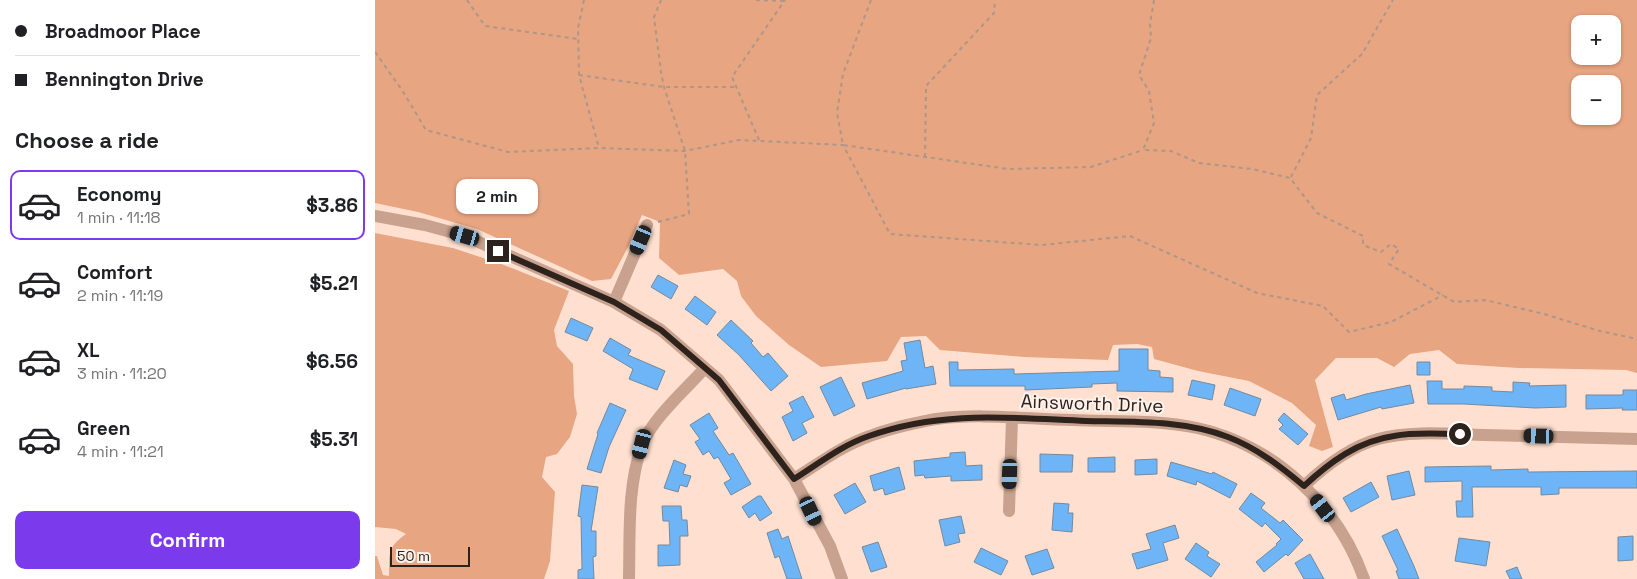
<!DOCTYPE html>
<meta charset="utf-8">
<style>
:root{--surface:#fff;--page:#f6f6f6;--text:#202124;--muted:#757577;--line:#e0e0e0;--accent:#7c3aed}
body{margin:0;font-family:"Space Grotesk",sans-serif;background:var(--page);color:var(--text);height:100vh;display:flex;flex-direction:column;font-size:19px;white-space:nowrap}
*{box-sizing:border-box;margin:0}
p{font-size:16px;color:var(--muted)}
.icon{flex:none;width:28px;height:28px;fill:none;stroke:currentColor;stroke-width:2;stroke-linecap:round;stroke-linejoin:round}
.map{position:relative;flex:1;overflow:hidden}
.panel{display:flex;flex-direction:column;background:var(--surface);width:375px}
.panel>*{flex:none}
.hud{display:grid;align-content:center;height:110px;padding:0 15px;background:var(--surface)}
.fabs{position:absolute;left:1196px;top:15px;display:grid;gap:10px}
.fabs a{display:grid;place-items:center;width:50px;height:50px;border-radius:10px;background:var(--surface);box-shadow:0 1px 4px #0004;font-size:25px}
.scale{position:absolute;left:15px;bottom:12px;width:80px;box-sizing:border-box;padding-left:5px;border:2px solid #2d221c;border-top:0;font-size:14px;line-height:18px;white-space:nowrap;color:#2d221c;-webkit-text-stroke:4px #fef2eb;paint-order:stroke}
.end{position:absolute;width:22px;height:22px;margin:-11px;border:6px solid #2d221c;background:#fff;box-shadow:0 0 0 2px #fff}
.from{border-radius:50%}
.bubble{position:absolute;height:35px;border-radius:10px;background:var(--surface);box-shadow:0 1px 4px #0004;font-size:16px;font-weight:700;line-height:35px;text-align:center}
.car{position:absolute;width:15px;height:30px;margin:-15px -8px;border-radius:6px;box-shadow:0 0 4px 1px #0007;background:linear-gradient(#222 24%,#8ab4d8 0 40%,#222 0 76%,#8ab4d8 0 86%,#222 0)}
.hud b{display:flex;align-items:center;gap:18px;height:48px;font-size:19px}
.hud b+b{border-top:1px solid var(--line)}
.hud i{width:12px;height:12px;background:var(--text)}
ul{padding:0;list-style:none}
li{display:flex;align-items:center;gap:15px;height:70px;margin:0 10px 8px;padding:0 5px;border:2px solid transparent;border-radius:10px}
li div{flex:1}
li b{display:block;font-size:19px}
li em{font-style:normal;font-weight:700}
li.active{border-color:var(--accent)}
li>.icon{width:45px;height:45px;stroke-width:1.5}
h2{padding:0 15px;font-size:22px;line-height:60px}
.button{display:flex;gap:10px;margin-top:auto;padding:10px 15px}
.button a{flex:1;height:58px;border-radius:10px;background:var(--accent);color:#fff;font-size:20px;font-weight:700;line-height:58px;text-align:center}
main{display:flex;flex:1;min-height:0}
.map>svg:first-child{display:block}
</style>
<main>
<section class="panel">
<div class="hud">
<b><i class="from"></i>Broadmoor Place</b>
<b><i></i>Bennington Drive</b>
</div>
<h2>Choose a ride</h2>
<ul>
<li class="active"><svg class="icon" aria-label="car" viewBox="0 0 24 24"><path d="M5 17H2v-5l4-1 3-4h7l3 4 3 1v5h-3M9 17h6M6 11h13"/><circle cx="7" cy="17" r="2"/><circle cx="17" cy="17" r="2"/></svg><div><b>Economy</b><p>1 min · 11:18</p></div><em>$3.86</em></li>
<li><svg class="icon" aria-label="car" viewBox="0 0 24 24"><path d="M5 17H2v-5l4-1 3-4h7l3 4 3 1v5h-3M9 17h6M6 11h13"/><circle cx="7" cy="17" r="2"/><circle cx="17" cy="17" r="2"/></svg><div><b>Comfort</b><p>2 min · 11:19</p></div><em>$5.21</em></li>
<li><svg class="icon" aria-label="car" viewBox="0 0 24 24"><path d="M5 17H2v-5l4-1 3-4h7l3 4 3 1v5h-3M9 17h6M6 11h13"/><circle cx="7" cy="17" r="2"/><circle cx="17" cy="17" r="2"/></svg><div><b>XL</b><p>3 min · 11:20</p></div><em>$6.56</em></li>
<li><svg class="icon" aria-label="car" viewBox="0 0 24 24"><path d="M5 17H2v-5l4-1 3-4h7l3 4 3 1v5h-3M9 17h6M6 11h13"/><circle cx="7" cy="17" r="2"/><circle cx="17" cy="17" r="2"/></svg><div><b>Green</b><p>4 min · 11:21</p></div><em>$5.31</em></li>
</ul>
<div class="button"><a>Confirm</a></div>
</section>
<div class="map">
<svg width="1262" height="579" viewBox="0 0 1262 579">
<rect width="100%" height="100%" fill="#ffe0d0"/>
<!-- green -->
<path fill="#e8a581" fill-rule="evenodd" d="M0 0H1262V373L1251 370 1144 368 1082 364 1064 350 1035 354 1019 367 1002 358H961L940 380 958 447 947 451 934 446 941 425 917 403 874 381 823 371 779 359 777 347 762 344 738 345 733 360 649 357 565 350 551 336 526 337 512 361 446 367 414 345 381 316 366 296 362 281 348 269 304 275 284 258 285 222 267 215 254 245 236 279 217 281 102 229 43 212 0 203ZM1205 24H1238V56H1205ZM1205 84H1238V116H1205Z
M0 233 78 248 129 265 194 291 179 330 182 346 198 364 199 396 202 414 195 437 182 454 171 457 167 477 180 492 175 561 169 579H0V556H2L8 575 14 576C15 554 11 548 31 534L21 529 0 527Z"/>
<!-- building -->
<path fill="#6eb5f7" stroke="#74899e" d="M283 275 303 286 296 299 276 287Z
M320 296 341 312 332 325 310 309Z
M196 318 218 328 212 341 190 332Z
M356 320 378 341 376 343 388 357 393 353 413 376 396 391 364 355 342 335Z
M235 338 256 350 253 355 290 371 282 390 254 379 258 369 228 351Z
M545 340 550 368 558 366 561 384 531 389V388L492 399 487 383 528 371 526 361 532 360 529 343Z
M744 349H773V370L785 371V377L798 378V392L742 391V383L717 384V387L650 390V386H575L574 362H583V370L639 369V374L744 371Z
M1042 362H1055V375H1042Z
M466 377 480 406 459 416 445 387Z
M817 380 840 385 837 400 813 395Z
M1052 381H1067V389H1089V386L1117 387V391L1138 392V382L1155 383 1154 386 1191 385V407L1160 408 1089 404H1053Z
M1035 385 1039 403 1007 409 1006 407 963 420 956 398 969 394 971 400 991 394Z
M855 388 886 399 880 416 849 405Z
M1248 390H1262V410H1247L1248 408 1211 409V395H1248Z
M428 396 439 417 427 423 432 433 418 441 407 417 418 411 414 403Z
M235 403 251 410 234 447 226 473 212 469 223 434 222 433Z
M334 413 343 428 338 431 354 455 358 453 376 484 356 495 349 483 356 479 343 457 339 459 334 451 328 455 320 442 325 439 315 425Z
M909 413 933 434 923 445 904 429 908 425 903 420Z
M590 452 591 466 607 465V480L576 481V476L550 478 549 475 540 476 539 461 575 457V453Z
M665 454 698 455 697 472H665Z
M740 457V472H713V458Z
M782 459V474L760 475V460Z
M299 460 311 465 308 474 316 476 312 487 305 485 303 492 289 488Z
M796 462 837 474 838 472 862 484 855 498 822 481 821 485 792 476Z
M1116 466V470L1153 469V472L1262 471V488H1184V494L1166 495V487H1097L1098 517H1082L1081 501H1087V481L1050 482V467Z
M524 467 530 489 510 495 508 488 499 491 495 476Z
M1034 471 1040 495 1017 500 1012 476Z
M996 482 1004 497 976 512 968 498Z
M480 483 491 502 470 514 459 495Z
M207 485 223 487 216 531H221V556L218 557 219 579H203V570L207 569 206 517 203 516Z
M876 493 890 503 886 508 905 523 908 520 928 540 913 556 911 554 889 572 881 562 902 545 901 544 906 539 890 523 887 527 864 509Z
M383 496H386L397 513 385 521 380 513 374 518 367 507Z
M679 503 694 504 693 513H698L697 532 677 530Z
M287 506H306L307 520H312L313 536H305V565L283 566V545H295L294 521H288Z
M586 516 590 533 583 534 585 542 570 546 564 520Z
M800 525 804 538 788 543 793 560 762 569 757 554 776 549 771 534Z
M403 529 407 539 413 536 427 579H412L404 556 400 558 392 533Z
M1022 529 1039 566 1044 579H1024L1021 571 1023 570 1007 536Z
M1258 536V560L1243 561V537Z
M1084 538 1115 542 1111 566 1080 561Z
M503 542 512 567 496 572 487 547Z
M821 543 834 552 832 556 845 564 836 577 810 559Z
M606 548 633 561 626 575 599 562Z
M672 549 679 568 657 575 650 556Z
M935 554 949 579H929L920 563Z
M1142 567 1147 579H1135L1131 571Z"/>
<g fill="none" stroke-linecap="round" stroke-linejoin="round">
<!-- path -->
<path stroke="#ad968a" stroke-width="2" stroke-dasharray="4 4" stroke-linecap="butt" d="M92 0 110 26 203 39
M209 0 203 28 204 75 224 148
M381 0 410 1
M496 0 468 74 462 113 468 145 633 169 716 167 768 150
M779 0 775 24 776 38 764 75 774 91 779 123 768 150 796 151 824 163 877 169 915 178 942 213 988 236V245L1006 252 1016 244 1024 249 1014 264 1079 302 1110 300 1169 314 1225 331 1262 339
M0 52 27 90 51 130 133 152 224 148 310 151 364 140 468 145 515 234 667 245 755 236 882 293 948 306 974 332 1016 322 1068 295
M204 75 289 87H360
M384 140 357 77 410 0
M550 157 551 86 619 13 620 0
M916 177 936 138 942 95 987 54 1018 0
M283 222 314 214 310 151 289 87 286 72 279 17 286 0"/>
<!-- street -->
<path stroke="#c8a28e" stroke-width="12" d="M0 216 50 225 90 236 239 302 286 330 344 380 419 479 455 546 467 579
M239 302 272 225
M419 479C443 464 468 445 495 436 516 428 539 423 561 419 605 413 652 419 697 420 738 422 781 419 822 428 899 445 963 505 989 579
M929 486C950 466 974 447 1003 439 1036 430 1075 434 1109 435 1160 436 1211 438 1262 439
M634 511 637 418
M254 579C255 535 252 487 267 445 277 419 311 389 330 368"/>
</g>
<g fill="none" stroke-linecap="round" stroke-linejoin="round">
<!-- route -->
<path stroke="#2d221c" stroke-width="6" d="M123 251 239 302 286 330 344 380 419 479C443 464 467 445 494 436 567 410 636 418 711 421 759 422 808 420 853 437 882 448 906 467 929 486 955 462 983 441 1019 436 1040 432 1063 434 1085 434"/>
</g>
<g text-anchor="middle" stroke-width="4" stroke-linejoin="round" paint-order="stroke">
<!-- street labels -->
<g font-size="19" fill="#2d221c" stroke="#fef2eb">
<text transform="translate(717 403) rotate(2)" y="7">Ainsworth Drive</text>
</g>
</g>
</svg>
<div class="fabs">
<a>+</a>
<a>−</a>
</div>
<div class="scale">50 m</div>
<i class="end from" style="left:1085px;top:434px"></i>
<i class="end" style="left:123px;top:251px"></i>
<div class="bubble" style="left:81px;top:179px;width:82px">2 min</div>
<i class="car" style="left:90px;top:236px;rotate:286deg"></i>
<i class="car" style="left:266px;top:240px;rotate:203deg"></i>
<i class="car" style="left:1164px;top:436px;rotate:272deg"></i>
<i class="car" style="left:267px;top:444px;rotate:194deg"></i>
<i class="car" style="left:635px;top:474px;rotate:182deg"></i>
<i class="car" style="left:948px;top:508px;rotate:323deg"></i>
<i class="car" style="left:436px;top:511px;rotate:155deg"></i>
</div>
</main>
